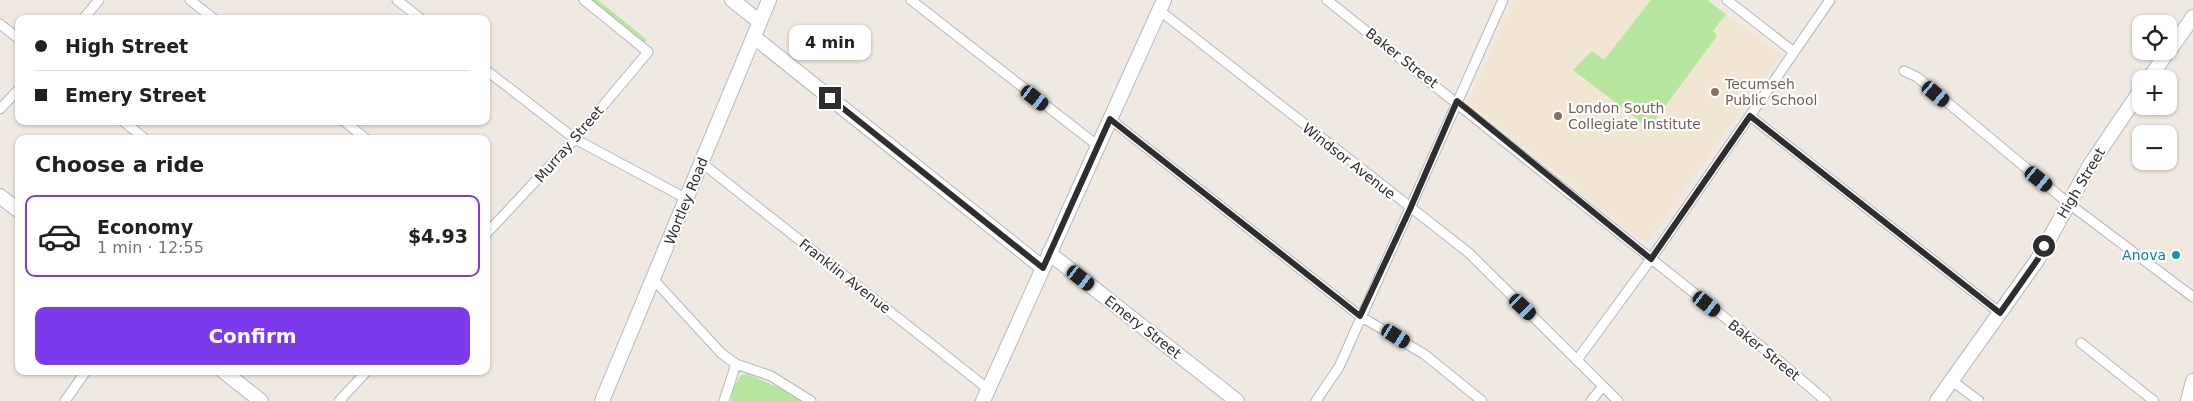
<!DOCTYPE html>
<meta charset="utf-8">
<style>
:root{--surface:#fff;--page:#f6f6f6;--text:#202124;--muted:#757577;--line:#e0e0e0;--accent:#7c3aed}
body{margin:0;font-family:"DejaVu Sans",sans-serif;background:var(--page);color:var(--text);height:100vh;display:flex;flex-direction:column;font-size:19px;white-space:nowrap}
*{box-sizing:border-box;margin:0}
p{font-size:16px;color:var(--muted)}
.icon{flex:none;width:28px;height:28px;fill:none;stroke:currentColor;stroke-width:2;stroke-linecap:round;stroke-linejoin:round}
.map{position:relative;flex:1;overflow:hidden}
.sheet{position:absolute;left:15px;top:135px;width:475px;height:240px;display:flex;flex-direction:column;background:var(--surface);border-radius:10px;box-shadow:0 1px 4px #0004}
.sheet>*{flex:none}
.hud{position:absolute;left:15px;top:15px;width:475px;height:110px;border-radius:10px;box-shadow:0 1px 4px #0004;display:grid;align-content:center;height:110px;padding:0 20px;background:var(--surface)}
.fabs{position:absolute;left:2132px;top:15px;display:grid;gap:10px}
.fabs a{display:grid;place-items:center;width:45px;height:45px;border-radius:10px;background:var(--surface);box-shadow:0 1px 4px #0004;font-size:25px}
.end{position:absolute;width:22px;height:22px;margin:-11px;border:6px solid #2e2e2e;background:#fff;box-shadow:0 0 0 2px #fff}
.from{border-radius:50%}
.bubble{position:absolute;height:35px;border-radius:10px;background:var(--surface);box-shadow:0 1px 4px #0004;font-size:16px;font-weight:700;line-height:35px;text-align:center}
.car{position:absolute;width:15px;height:30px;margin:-15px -8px;border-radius:6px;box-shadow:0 0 4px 1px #0007;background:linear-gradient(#222 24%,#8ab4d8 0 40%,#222 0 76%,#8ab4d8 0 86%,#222 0)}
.hud b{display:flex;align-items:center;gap:18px;height:48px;font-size:19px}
.hud b+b{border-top:1px solid var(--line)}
.hud i{width:12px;height:12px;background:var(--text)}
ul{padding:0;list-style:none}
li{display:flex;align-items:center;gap:15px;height:82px;margin:0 10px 8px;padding:0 10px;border:2px solid transparent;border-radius:10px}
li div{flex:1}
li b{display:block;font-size:19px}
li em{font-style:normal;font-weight:700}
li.on{border-color:var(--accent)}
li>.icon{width:45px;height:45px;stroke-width:1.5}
h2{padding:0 20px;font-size:22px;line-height:60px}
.primary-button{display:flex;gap:10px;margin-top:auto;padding:10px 20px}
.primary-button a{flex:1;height:58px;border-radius:10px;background:var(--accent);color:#fff;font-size:20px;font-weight:700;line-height:58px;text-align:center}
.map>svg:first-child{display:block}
</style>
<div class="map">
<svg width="2193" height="401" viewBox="0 0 2193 401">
<rect width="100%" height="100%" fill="#efe9e1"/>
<!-- education -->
<path fill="#f0e6d1" d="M1515 0H1651L1604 60 1592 51 1582 62 1649 128 1717 36 1713 31 1726 14 1781 55 1646 243 1468 103Z"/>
<!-- green -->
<path fill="#b6e59e" d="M577 0H598L647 40 638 50Z
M1651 0H1707L1726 14 1713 31 1717 36 1649 128 1573 70 1592 51 1604 60Z
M747 374 789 392 801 401H731L733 389 741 375Z"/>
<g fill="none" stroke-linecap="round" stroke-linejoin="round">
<!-- street casing -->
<g stroke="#b4b7c1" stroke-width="11">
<path id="street" d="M190 0 214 19
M397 0 421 19
M911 0 1098 146
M1327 0 1778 360 1826 401
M1727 0 1794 52
M1159 10 1469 253 1618 401
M83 19 99 0
M0 24 19 39
M486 70 575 139 687 199
M1904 71 1917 77 2068 203 2193 297
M0 109 19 89
M1750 116 2000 313
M1110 119 1360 316 1424 354 1482 401
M123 121 145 139
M344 121 366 139
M702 163 988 389
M486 234 575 139 648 52 584 0
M654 280 721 353 736 364 771 376 811 401
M2081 343 2154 401
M1577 360 1651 259 1830 0
M1951 380 1979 401
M65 401 86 371
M339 401 367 371
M724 401 736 364
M1316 401 1339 367 1503 0
M1591 401 1603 386"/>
</g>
<!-- secondary casing -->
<g stroke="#b4b7c1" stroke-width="16">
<path id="secondary" d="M732 0 760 22
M754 37 1043 268
M2169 51 2193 17
M2149 79 2168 51
M0 196 19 211
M1049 253 1237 401
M223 371 261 401
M602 401 769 0
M983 401 1164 0
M1937 401 2038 259 2090 165 2141 90
M2188 401 2193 381"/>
</g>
<!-- street -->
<use href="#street" stroke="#fff" stroke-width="9"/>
<!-- secondary -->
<use href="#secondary" stroke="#fff" stroke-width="14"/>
</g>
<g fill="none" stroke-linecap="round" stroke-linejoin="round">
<!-- route -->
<path stroke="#2e2e2e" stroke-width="6" d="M830 98 1043 268 1110 119 1360 316 1410 209 1457 101 1651 259 1750 116 2000 313 2038 259 2044 246"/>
</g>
<!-- markers -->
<g fill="#8d6e63" stroke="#fff" stroke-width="2">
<circle cx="1715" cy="92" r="5"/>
<circle cx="1558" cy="116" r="5"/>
</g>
<circle fill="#0f9aa8" stroke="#fff" stroke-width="2" cx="2176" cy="255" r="5"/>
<g text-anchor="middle" stroke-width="4.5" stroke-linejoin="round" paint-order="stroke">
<!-- street labels -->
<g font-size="14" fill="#2e2e2e" stroke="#fff">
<text transform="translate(1402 58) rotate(38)" y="5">Baker Street</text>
<text transform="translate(569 144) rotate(-49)" y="5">Murray Street</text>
<text transform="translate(1349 161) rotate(38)" y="5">Windsor Avenue</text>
<text transform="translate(2081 183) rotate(-59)" y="5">High Street</text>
<text transform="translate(686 201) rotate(-68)" y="5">Wortley Road</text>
<text transform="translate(845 276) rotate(38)" y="5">Franklin Avenue</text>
<text transform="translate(1143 327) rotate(38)" y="5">Emery Street</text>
<text transform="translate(1764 350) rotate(39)" y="5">Baker Street</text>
</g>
<!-- education labels -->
<g font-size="14" fill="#785e54" stroke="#fff" text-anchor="start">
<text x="1725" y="89">Tecumseh<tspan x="1725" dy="16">Public School</tspan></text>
<text x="1568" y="113">London South<tspan x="1568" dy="16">Collegiate Institute</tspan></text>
</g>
<!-- culture labels -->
<g font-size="14" fill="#0d838f" stroke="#fff" text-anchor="end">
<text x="2166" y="260">Anova</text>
</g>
</g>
</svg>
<div class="fabs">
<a><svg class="icon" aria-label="locate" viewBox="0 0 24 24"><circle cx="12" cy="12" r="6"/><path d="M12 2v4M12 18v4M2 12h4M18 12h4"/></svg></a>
<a>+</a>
<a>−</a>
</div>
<i class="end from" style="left:2044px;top:246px"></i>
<i class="end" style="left:830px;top:98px"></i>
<div class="bubble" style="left:789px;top:25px;width:82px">4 min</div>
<i class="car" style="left:1936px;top:94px;rotate:130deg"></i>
<i class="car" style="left:1035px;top:98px;rotate:128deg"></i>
<i class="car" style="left:2039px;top:179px;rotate:129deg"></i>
<i class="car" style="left:1081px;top:278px;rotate:128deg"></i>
<i class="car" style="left:1707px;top:304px;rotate:128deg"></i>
<i class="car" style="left:1523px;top:307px;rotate:134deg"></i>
<i class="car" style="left:1396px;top:336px;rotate:122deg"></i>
<div class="hud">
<b><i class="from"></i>High Street</b>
<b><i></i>Emery Street</b>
</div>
<section class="sheet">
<h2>Choose a ride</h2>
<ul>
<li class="on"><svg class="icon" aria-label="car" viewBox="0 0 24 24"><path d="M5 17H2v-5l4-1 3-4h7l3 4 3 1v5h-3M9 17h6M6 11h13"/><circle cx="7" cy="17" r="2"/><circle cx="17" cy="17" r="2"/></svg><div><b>Economy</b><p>1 min · 12:55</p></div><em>$4.93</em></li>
</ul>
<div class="primary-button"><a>Confirm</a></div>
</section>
</div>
